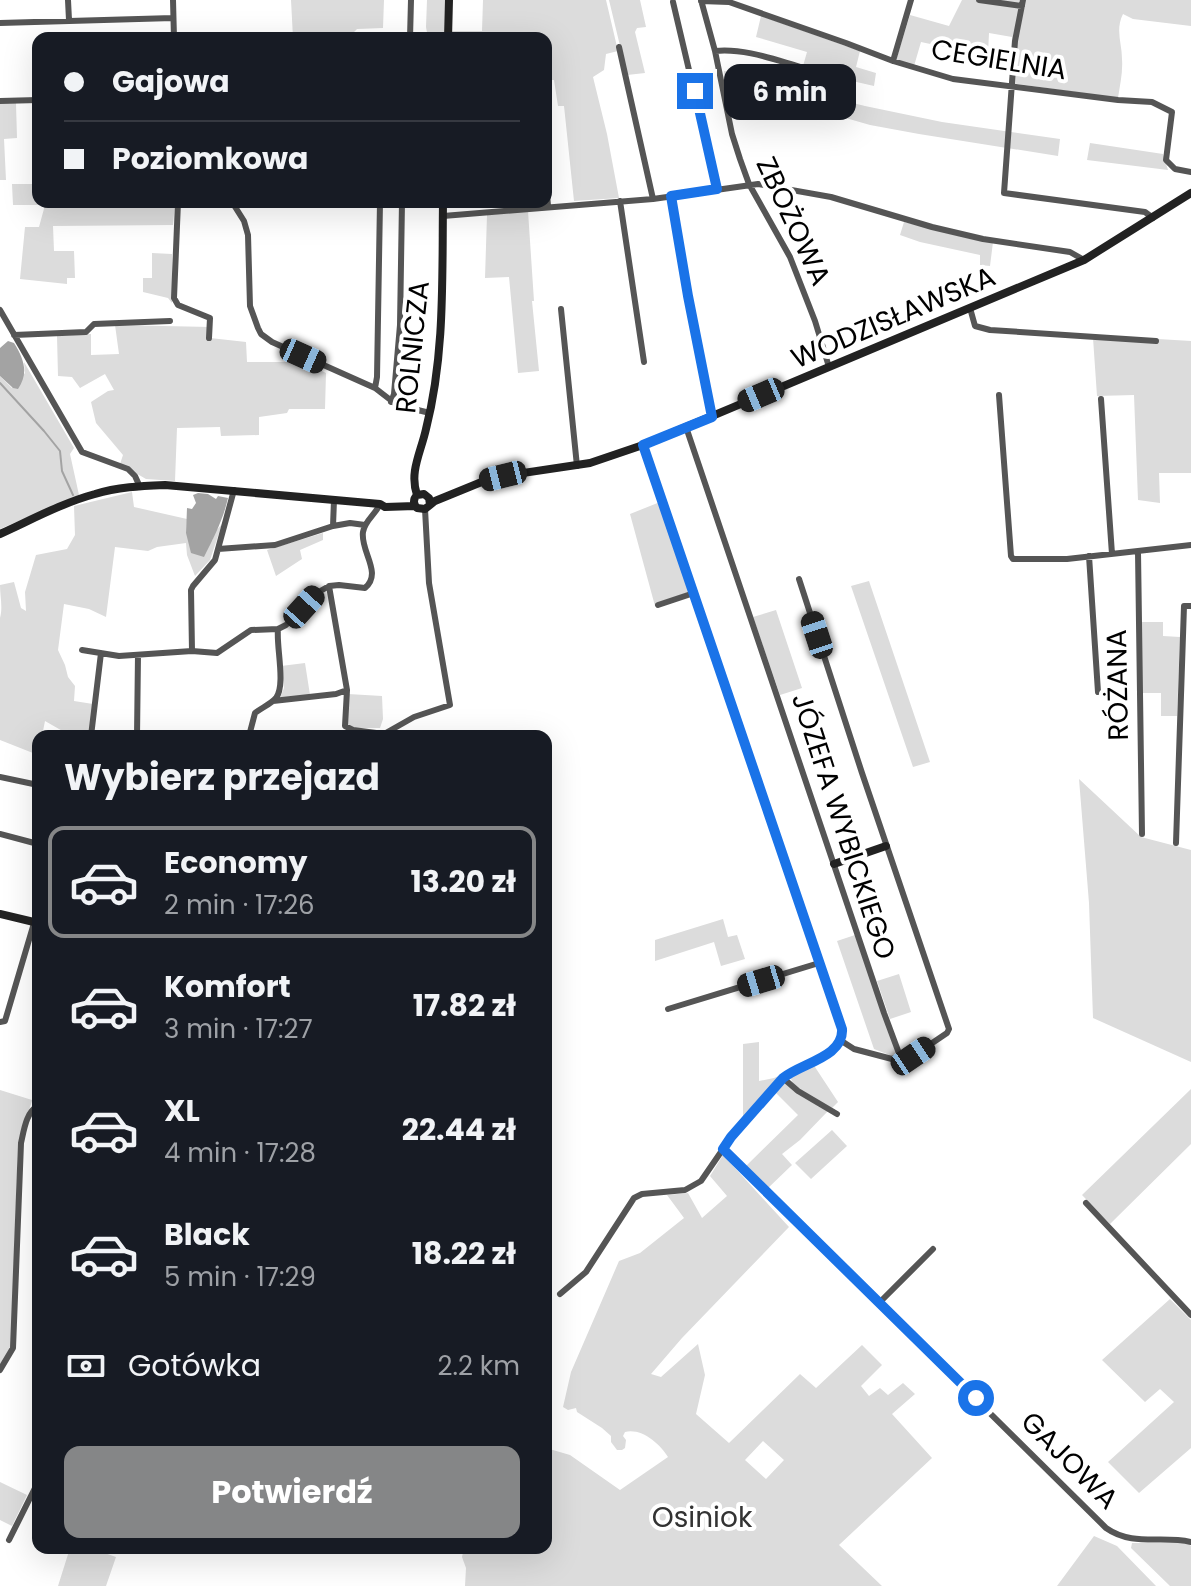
<!DOCTYPE html>
<html lang="pl">
<meta charset="utf-8">
<style>
:root{--surface:#171b24;--page:#20242c;--text:#f1f3f6;--muted:#9ea1a6;--line:#363941;--accent:#858687}
body{margin:0;font-family:Poppins,sans-serif;background:var(--page);color:var(--text);height:100vh;display:flex;flex-direction:column;font-size:30px;white-space:nowrap}
*{box-sizing:border-box;margin:0}
p{font-size:26px;color:var(--muted)}
.icon{flex:none;width:44px;height:44px;fill:none;stroke:currentColor;stroke-width:2;stroke-linecap:round;stroke-linejoin:round}
.map{position:relative;flex:1;overflow:hidden}
.sheet{position:absolute;left:32px;top:730px;width:520px;height:824px;display:flex;flex-direction:column;background:var(--surface);border-radius:16px;box-shadow:0 8px 32px #0002}
.sheet>*{flex:none}
.guide{position:absolute;left:32px;top:32px;width:520px;height:176px;border-radius:16px;box-shadow:0 8px 32px #0002;display:grid;align-content:center;height:176px;padding:0 32px;background:var(--surface)}
.end{position:absolute;width:36px;height:36px;margin:-18px;border:10px solid #1a73e8;background:#fff;box-shadow:0 0 0 4px #fff}
.from{border-radius:50%}
.bubble{position:absolute;height:56px;border-radius:16px;background:var(--surface);box-shadow:0 8px 32px #0002;font-size:26px;font-weight:700;line-height:56px;text-align:center}
.car{position:absolute;width:24px;height:48px;margin:-24px -12px;border-radius:10px;box-shadow:0 0 6px 2px #0007;background:linear-gradient(#222 24%,#8ab4d8 0 40%,#222 0 76%,#8ab4d8 0 86%,#222 0)}
.guide b{display:flex;align-items:center;gap:28px;height:76px;font-size:30px}
.guide b+b{border-top:2px solid var(--line)}
.guide i{width:20px;height:20px;background:var(--text)}
ul{padding:0;list-style:none}
li{display:flex;align-items:center;gap:24px;height:112px;margin:0 16px 12px;padding:0 16px;border:4px solid transparent;border-radius:16px}
li div{flex:1}
li b{display:block;font-size:30px}
li em{font-style:normal;font-weight:700}
li.active{border-color:var(--accent)}
li>.icon{width:72px;height:72px;stroke-width:1.5}
h2{padding:0 32px;font-size:36px;line-height:96px}
.pay{display:flex;align-items:center;gap:20px;height:88px;padding:0 32px;font-size:30px}
.pay p{margin-inline-start:auto}
.cta{display:flex;gap:16px;margin-top:auto;padding:16px 32px}
.cta a{flex:1;height:92px;border-radius:16px;background:var(--accent);color:#fff;font-size:32px;font-weight:700;line-height:92px;text-align:center}
.map>svg:first-child{display:block}
</style>
<div class="map">
<svg width="1191" height="1586" viewBox="0 0 1191 1586">
<rect width="100%" height="100%" fill="#fff"/>
<!-- green -->
<path fill="#dcdcdc" fill-rule="evenodd" d="M291 0H384L383 28 357 29 348 38H293Z
M427 0H446L445 38H428L426 27Z
M483 0H606L618 51 606 54 604 70 593 77 607 134 619 198 574 201 564 106H558L554 80H546V38H451V31H482Z
M609 0H640L646 27 637 28 635 32 645 73 627 75Z
M962 0H1191V26L1133 19 1123 14C1115 30 1122 43 1122 59 1123 72 1120 85 1118 98L1010 83 1012 37 989 33 988 54H977L921 42 914 66 896 60 910 15 949 26Z
M761 16 860 51 856 67 876 73 874 86 848 80 803 66 807 52 756 37Z
M724 71 865 106 942 122 1060 139 1058 156 919 134 870 125 811 108 726 94Z
M0 103H16L17 138 4 139 6 180H0Z
M1090 143 1163 154 1168 170 1087 160Z
M12 184H38V202H175L173 225 53 226 54 251H74L75 278H67V284L20 279 25 227H39L45 205H13Z
M528 211 534 301H532L539 371 518 373 509 277 485 278 487 215Z
M904 222 993 242 990 266 980 265V255L920 242 900 235Z
M152 253 172 254V303L168 298 143 292V278H152Z
M115 325 211 327 210 338 246 342 247 362H303L326 373 325 409H289L287 413 259 417V435L221 436 220 427 177 428 175 481 146 479 120 464 123 455 96 423 91 402 108 391 114 390 105 374 80 388 72 377 58 376 57 336 91 334V355L119 354Z
M1093 338 1157 343 1158 339 1191 341V473H1159L1160 503 1138 500 1134 395 1097 396Z
M24 362 74 448 70 454 79 495 0 529V376L12 388 25 373Z
M132 492 134 507 187 519 186 533 212 541 215 532 222 524 210 560 195 576 187 555 186 543 157 547 148 551 115 547 106 617 89 609 64 604 58 650 65 665 68 677 75 686 74 701 93 704 89 736H68L66 733 45 721 42 736H38V755L0 740V618C3 607 0 597 0 585L14 582 21 608 26 611 25 592 36 555 67 549 75 535 74 506Z
M660 502 691 591 655 606 630 514Z
M323 533V540L300 550 302 559 276 576 267 550Z
M869 581 930 762 913 767 851 586Z
M776 610 802 688 780 695 753 617Z
M1142 622H1163V636L1180 637 1177 716H1161V693H1141Z
M305 663 310 695 280 698 284 688 281 666Z
M348 694 382 696 383 719 380 728H351C343 720 347 706 348 694Z
M1079 779 1141 837 1191 850V1062L1093 1018 1089 903Z
M723 919 728 937 737 935 745 959 721 966 714 942 655 961V940Z
M855 935 897 1054 892 1056 874 1049 837 941Z
M899 974 911 1012 890 1019 877 981Z
M759 1042V1081L774 1078 788 1072 743 1118V1044Z
M813 1064 838 1102 832 1108C818 1100 794 1092 790 1076Z
M38 1078V1102L32 1101 18 1143 11 1349 0 1365V1090L32 1100Z
M784 1082 828 1111 800 1140 782 1154 792 1165 766 1190 745 1167 798 1115 775 1092 767 1098Z
M1191 1089V1144L1110 1224 1082 1195Z
M832 1130 847 1146 811 1179 795 1163Z
M723 1155 789 1227 682 1338 651 1374 661 1377 698 1344 705 1375 696 1414 729 1443 800 1374 816 1388 862 1345 882 1365 861 1386 869 1396 880 1388 888 1395 903 1383 915 1394 892 1414 932 1458 839 1545 882 1586H465L466 1568 462 1557 464 1548H546V1448L570 1455 620 1490 668 1457C660 1444 642 1428 625 1432L623 1436 626 1440 625 1448 622 1450H617L611 1442V1436L602 1428 577 1412 576 1408 568 1410 563 1407 571 1372 619 1261 640 1253 684 1218 667 1195 688 1193 702 1218 727 1196 710 1176ZM763 1441 784 1460 766 1479 745 1460Z
M1170 1299 1191 1320V1448L1139 1493 1108 1462 1174 1402 1160 1389 1145 1402 1102 1360Z
M0 1482 27 1495 12 1526 0 1520Z
M1094 1536 1117 1546 1156 1586H1057Z
M1132 1543H1188L1191 1546V1586H1170L1131 1548Z
M70 1548H90L116 1557 106 1586H58Z"/>
<!-- water -->
<path fill="#a3a3a3" d="M8 341 14 343C24 359 29 373 18 389L13 388 0 376V348Z
M198 493 208 494 216 499 218 496 228 498C223 520 214 537 204 557L191 553 186 533 187 508 192 509 196 503 193 495Z"/>
<g fill="none" stroke-linecap="round" stroke-linejoin="round">
<!-- stream -->
<path stroke="#a3a3a3" stroke-width="2" d="M0 383 44 431 60 451 62 471 73 495"/>
<!-- street -->
<path stroke="#555" stroke-width="6" d="M68 0 69 20
M173 0 174 38
M701 0 715 51 732 134 740 159 749 184 790 257 815 321 829 367
M979 0 1022 6
M1023 0 1015 41 1004 193 1145 212 1153 218
M701 1 729 2 846 43 893 61 953 79 1118 100 1152 102 1172 112 1166 160 1175 169 1191 172
M673 2 717 189
M0 23 173 18
M410 38 411 0
M619 47 653 199
M715 51C745 48 775 60 804 68
M893 61 911 0
M0 101 38 100
M546 181 548 206
M671 196 688 296 712 417
M620 201 644 362
M178 202 174 298 178 305 210 318 209 338
M232 202 244 221 248 235 250 306 258 328 261 334 272 342 375 388 397 405 430 413
M443 216 653 199 758 184 831 197 932 227 983 239 1070 252 1084 260
M970 308 975 326 990 330 1156 341
M561 309 577 466
M0 310 82 452 128 469 135 476 140 487
M14 335 86 332 94 324 170 321
M375 388 377 377 380 202
M999 395 1011 556 1013 559H1067L1191 545
M1101 399 1112 554
M391 402 394 394 400 325 402 202
M686 427 884 1013 900 1056
M643 445 842 1029C843 1057 801 1063 783 1078L731 1137 723 1149 1106 1528C1133 1547 1162 1535 1191 1542
M333 526 350 523 365 525
M218 549 275 545 333 526 334 500
M1138 552 1142 834
M1089 556 1098 692
M799 579 862 773 949 1029 947 1033 913 1056H900L892 1059 854 1049 840 1040
M658 605 694 593
M82 650 119 656 192 651 217 653 251 630 278 629 286 625 317 593 329 586 339 585 365 588C383 573 360 551 363 532 365 520 376 514 380 504
M192 651 191 590 193 586 215 560 234 490
M347 690 345 726 353 730 384 734
M273 701 336 694 347 690 329 586
M384 734 414 717 450 705 429 583 425 509
M91 736 101 653
M137 736 138 655
M249 736 255 713C261 708 271 704 276 698 286 685 276 646 278 629
M0 777 38 785
M0 834 38 844
M1176 843 1184 606H1191
M668 1009 819 963
M0 1022 5 1021 34 923
M783 1078 798 1091 837 1114
M1086 1203 1191 1315
M560 1294 586 1272 634 1198 642 1194 685 1190 701 1181 723 1149
M879 1303 933 1249
M0 1370 13 1348 21 1143C24 1130 26 1112 38 1106
M9 1540 38 1482"/>
<!-- secondary -->
<path stroke="#222" stroke-width="8" d="M448 38 449 0
M417 495C409 472 421 452 426 429 445 355 442 278 443 202
M430 504 429 498 424 494 417 495C413 499 413 504 417 508L425 509 435 501 484 481 503 476 590 463 643 445 1084 260 1191 193
M0 534C31 520 62 503 95 494 117 487 141 486 165 485L380 504 385 507 415 506
M834 864 886 846
M0 914 38 923"/>
</g>
<g fill="none" stroke-linecap="round" stroke-linejoin="round">
<!-- route -->
<path stroke="#1a73e8" stroke-width="10" d="M695 91 717 189 671 196 688 296 712 417 643 445 842 1029C844 1057 801 1063 783 1078L731 1137 723 1149 976 1398"/>
</g>
<g text-anchor="middle" stroke-width="8" stroke-linejoin="round" paint-order="stroke">
<!-- street labels -->
<g font-size="28" fill="#000" stroke="#fff">
<text transform="translate(999 59) rotate(9)" y="10">CEGIELNIA</text>
<text transform="translate(794 221) rotate(65)" y="10">ZBOŻOWA</text>
<text transform="translate(893 317) rotate(-23)" y="10">WODZISŁAWSKA</text>
<text transform="translate(412 347) rotate(-84)" y="10">ROLNICZA</text>
<text transform="translate(1117 685) rotate(-91)" y="10">RÓŻANA</text>
<text transform="translate(844 826) rotate(72)" y="10">JÓZEFA WYBICKIEGO</text>
<text transform="translate(1070 1460) rotate(45)" y="10">GAJOWA</text>
</g>
<!-- park labels -->
<g font-size="28" fill="#333" stroke="#fff">
<text x="702" y="1527">Osiniok</text>
</g>
</g>
</svg>
<i class="end from" style="left:976px;top:1398px"></i>
<i class="end" style="left:695px;top:91px"></i>
<div class="bubble" style="left:724px;top:64px;width:132px">6 min</div>
<i class="car" style="left:303px;top:356px;rotate:114deg"></i>
<i class="car" style="left:761px;top:395px;rotate:247deg"></i>
<i class="car" style="left:503px;top:476px;rotate:256deg"></i>
<i class="car" style="left:304px;top:607px;rotate:42deg"></i>
<i class="car" style="left:817px;top:635px;rotate:342deg"></i>
<i class="car" style="left:761px;top:981px;rotate:253deg"></i>
<i class="car" style="left:913px;top:1056px;rotate:56deg"></i>
<div class="guide">
<b><i class="from"></i>Gajowa</b>
<b><i></i>Poziomkowa</b>
</div>
<section class="sheet">
<h2>Wybierz przejazd</h2>
<ul>
<li class="active"><svg class="icon" aria-label="car" viewBox="0 0 24 24"><path d="M5 17H2v-5l4-1 3-4h7l3 4 3 1v5h-3M9 17h6M6 11h13"/><circle cx="7" cy="17" r="2"/><circle cx="17" cy="17" r="2"/></svg><div><b>Economy</b><p>2 min · 17:26</p></div><em>13.20 zł</em></li>
<li><svg class="icon" aria-label="car" viewBox="0 0 24 24"><path d="M5 17H2v-5l4-1 3-4h7l3 4 3 1v5h-3M9 17h6M6 11h13"/><circle cx="7" cy="17" r="2"/><circle cx="17" cy="17" r="2"/></svg><div><b>Komfort</b><p>3 min · 17:27</p></div><em>17.82 zł</em></li>
<li><svg class="icon" aria-label="car" viewBox="0 0 24 24"><path d="M5 17H2v-5l4-1 3-4h7l3 4 3 1v5h-3M9 17h6M6 11h13"/><circle cx="7" cy="17" r="2"/><circle cx="17" cy="17" r="2"/></svg><div><b>XL</b><p>4 min · 17:28</p></div><em>22.44 zł</em></li>
<li><svg class="icon" aria-label="car" viewBox="0 0 24 24"><path d="M5 17H2v-5l4-1 3-4h7l3 4 3 1v5h-3M9 17h6M6 11h13"/><circle cx="7" cy="17" r="2"/><circle cx="17" cy="17" r="2"/></svg><div><b>Black</b><p>5 min · 17:29</p></div><em>18.22 zł</em></li>
</ul>
<div class="pay"><svg class="icon" aria-label="cash" viewBox="0 0 24 24"><path d="M3 7h18v10H3z"/><circle cx="12" cy="12" r="2"/></svg>Gotówka<p>2.2 km</p></div>
<div class="cta"><a>Potwierdź</a></div>
</section>
</div>
